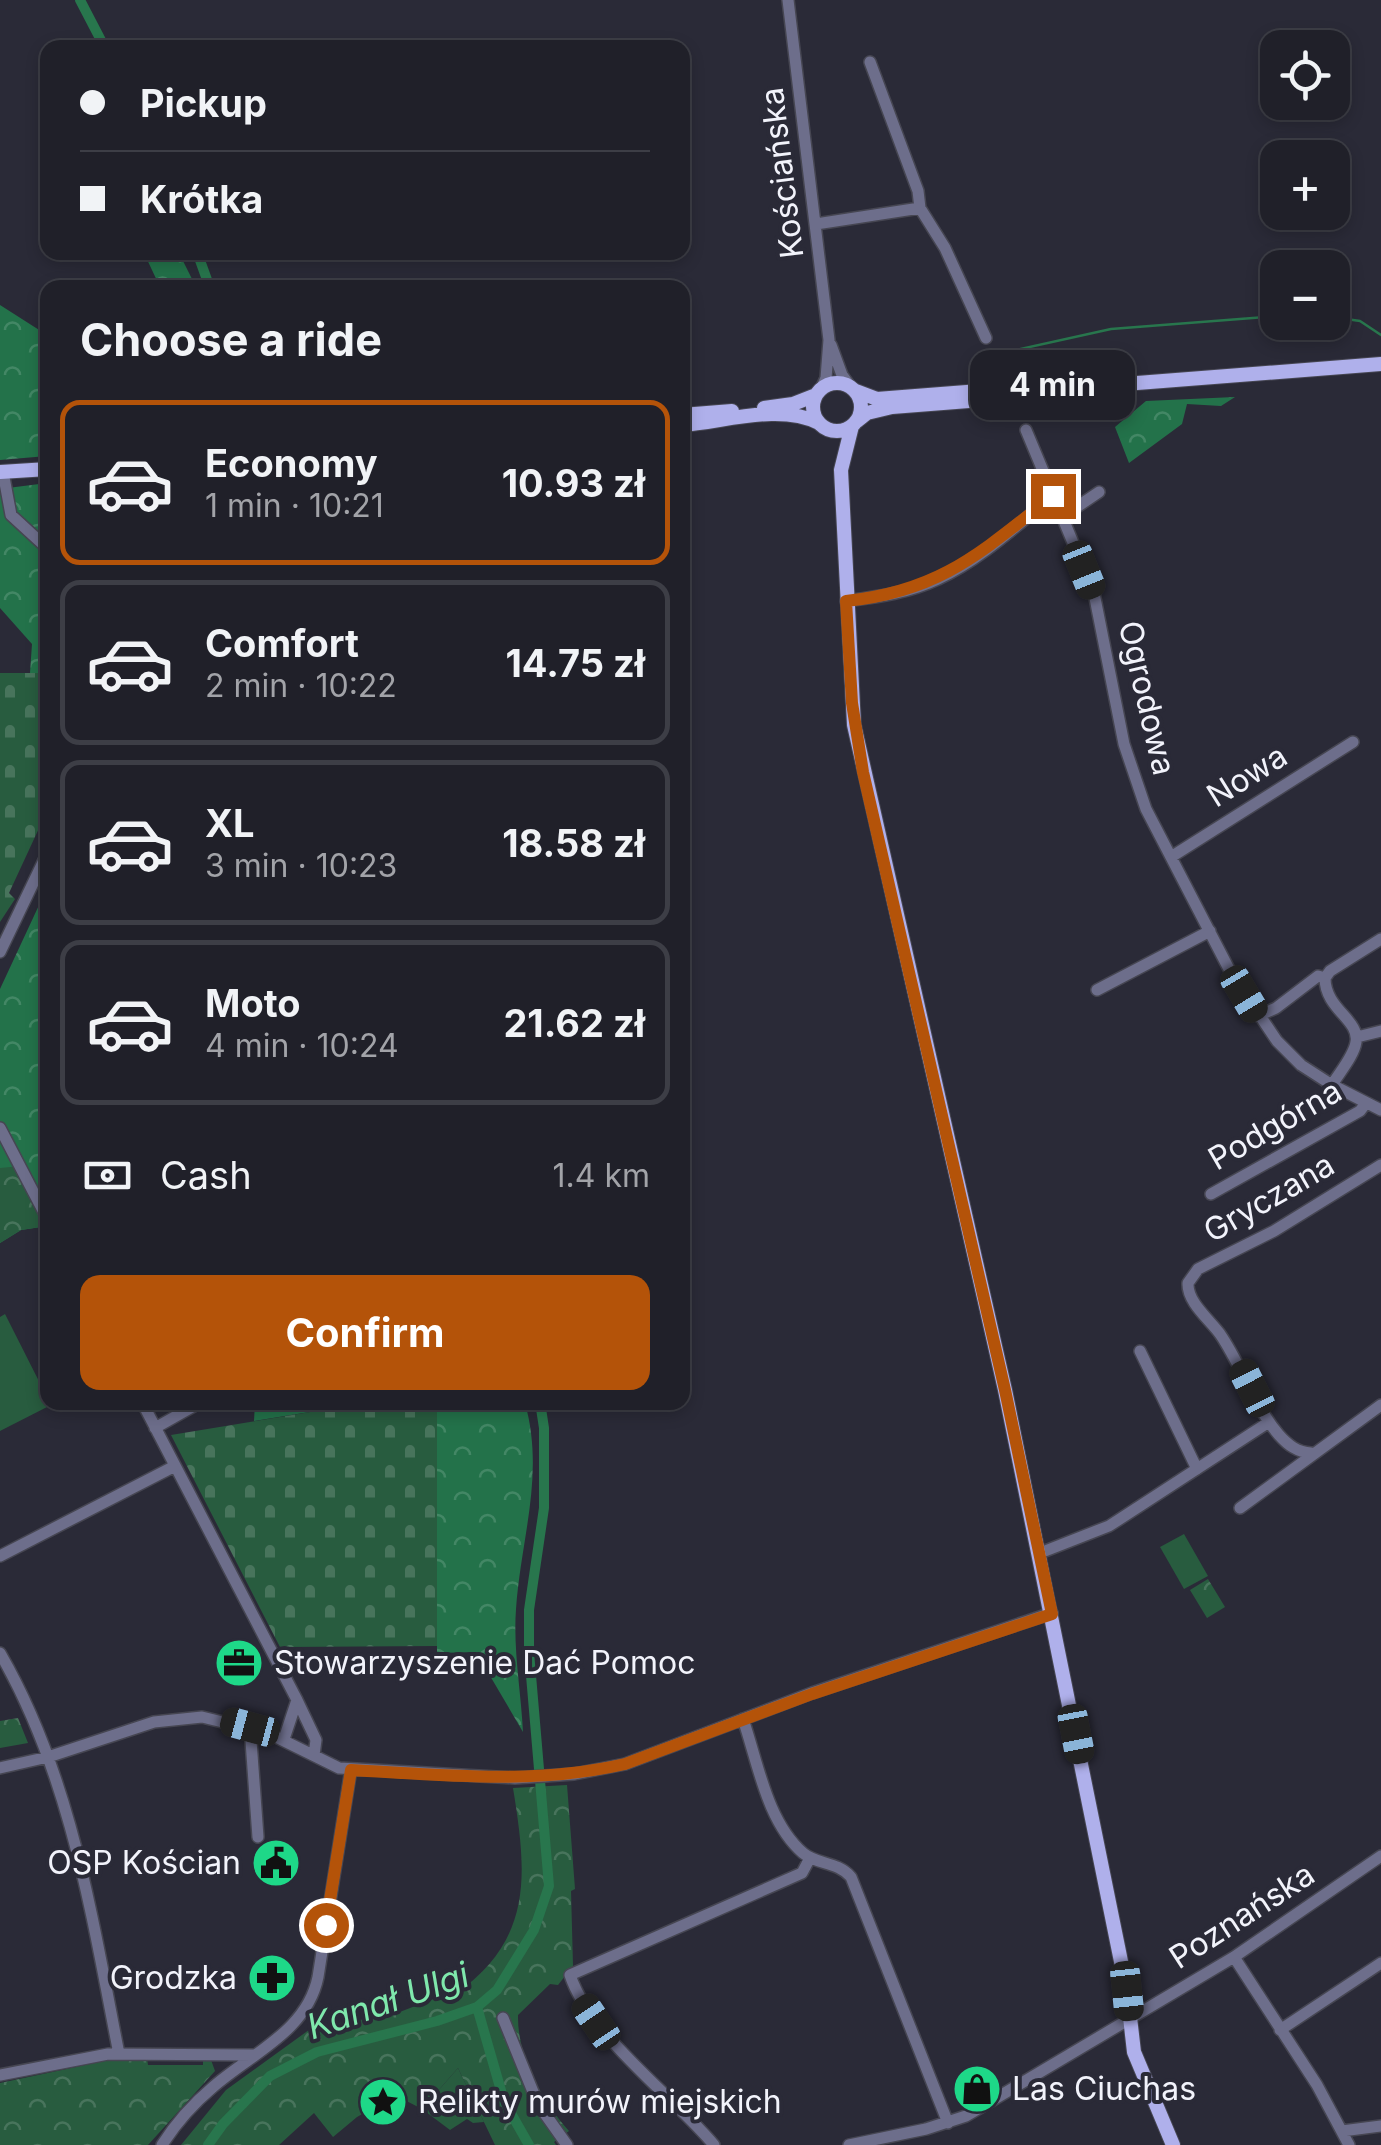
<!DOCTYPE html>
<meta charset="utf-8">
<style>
:root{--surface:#202029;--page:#2d2d35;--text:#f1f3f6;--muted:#a2a3a8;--line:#3d3e46;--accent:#b45309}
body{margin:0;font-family:Inter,sans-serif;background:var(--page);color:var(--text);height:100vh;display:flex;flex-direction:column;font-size:38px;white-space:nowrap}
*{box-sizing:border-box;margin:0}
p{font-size:32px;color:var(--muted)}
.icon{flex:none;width:55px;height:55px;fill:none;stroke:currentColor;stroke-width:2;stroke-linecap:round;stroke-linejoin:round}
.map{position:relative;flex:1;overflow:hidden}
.panel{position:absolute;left:40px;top:280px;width:650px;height:1130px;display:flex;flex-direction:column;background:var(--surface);border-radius:20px;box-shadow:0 5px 15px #0003,0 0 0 2px var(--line)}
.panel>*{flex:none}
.banner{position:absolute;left:40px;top:40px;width:650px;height:220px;border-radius:20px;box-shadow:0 5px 15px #0003,0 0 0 2px var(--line);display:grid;align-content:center;height:220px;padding:0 40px;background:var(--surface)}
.buttons{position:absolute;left:1260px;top:30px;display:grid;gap:20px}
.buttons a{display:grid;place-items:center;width:90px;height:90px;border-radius:20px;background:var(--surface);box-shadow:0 5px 15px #0003,0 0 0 2px var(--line);font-size:50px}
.end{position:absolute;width:45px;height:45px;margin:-22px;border:12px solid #b45309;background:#fff;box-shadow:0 0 0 5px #fff}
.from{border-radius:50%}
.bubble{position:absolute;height:70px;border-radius:20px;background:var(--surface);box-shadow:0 5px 15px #0003,0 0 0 2px var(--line);font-size:32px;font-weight:700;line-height:70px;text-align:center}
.car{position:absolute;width:30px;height:60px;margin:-30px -15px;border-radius:12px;box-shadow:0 0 8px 2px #0007;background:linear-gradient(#222 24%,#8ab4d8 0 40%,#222 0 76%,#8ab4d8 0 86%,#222 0)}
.banner b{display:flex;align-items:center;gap:35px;height:95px;font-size:38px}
.banner b+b{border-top:2px solid var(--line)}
.banner i{width:25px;height:25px;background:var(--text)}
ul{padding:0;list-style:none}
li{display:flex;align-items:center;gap:30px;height:165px;margin:0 20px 15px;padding:0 20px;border:5px solid var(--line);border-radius:20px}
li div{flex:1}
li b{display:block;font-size:38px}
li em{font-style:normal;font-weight:700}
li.active{border-color:var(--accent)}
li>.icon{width:90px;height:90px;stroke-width:1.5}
h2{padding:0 40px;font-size:45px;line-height:120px}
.pay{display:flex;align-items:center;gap:25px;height:110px;padding:0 40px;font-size:38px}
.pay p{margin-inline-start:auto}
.action{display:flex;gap:20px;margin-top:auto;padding:20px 40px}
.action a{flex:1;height:115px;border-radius:20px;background:var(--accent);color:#fff;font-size:40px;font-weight:700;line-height:115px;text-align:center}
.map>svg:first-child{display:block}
</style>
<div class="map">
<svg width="1381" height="2145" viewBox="0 0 1381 2145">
<defs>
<pattern id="forest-crowns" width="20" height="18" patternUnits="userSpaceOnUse" patternTransform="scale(2.5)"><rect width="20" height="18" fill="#23724a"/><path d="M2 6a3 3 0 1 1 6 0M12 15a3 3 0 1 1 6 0" fill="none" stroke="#438765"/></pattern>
<pattern id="cemetery-stones" width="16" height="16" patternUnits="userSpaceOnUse" patternTransform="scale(2.5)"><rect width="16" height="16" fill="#285c3f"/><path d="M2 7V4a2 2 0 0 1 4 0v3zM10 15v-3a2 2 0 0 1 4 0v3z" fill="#48745c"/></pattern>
<pattern id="park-crowns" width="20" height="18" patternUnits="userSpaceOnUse" patternTransform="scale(2.5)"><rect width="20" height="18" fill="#285c3f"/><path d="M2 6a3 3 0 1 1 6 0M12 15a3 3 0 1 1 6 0" fill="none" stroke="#48745c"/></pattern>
</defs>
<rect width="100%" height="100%" fill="#2a2a37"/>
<!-- green -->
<path fill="#285c3f" d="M5 1314 51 1405 0 1431V1317Z
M1184 1534 1208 1576 1184 1589 1160 1547Z
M458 2068 484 2122 473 2123 467 2119 450 2130 422 2109Z"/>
<!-- forest -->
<path fill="url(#forest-crowns)" d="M144 253H179L196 287H160Z
M0 305 47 335V456L0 460Z
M1235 397 1221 406 1187 404 1182 424 1129 463 1115 427 1146 401Z
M47 483V673H30L32 644 0 608V489Z
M47 888V1226L21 1230 0 1243V989Z
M255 1403V1402L365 1403 254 1421Z
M437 1403H525C545 1475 521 1537 516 1609 513 1649 521 1692 523 1732L476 1652 437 1653Z"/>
<!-- cemetery -->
<path fill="url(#cemetery-stones)" d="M0 673H48L47 811 9 893 15 899 0 922Z
M365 1403H437V1646L280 1647 171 1435Z"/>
<!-- park -->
<path fill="url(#park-crowns)" d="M20 1166 47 1226 21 1230 0 1243V1168Z
M1208 1579 1225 1607 1207 1618 1190 1590Z
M18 1718 28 1743 0 1748V1721Z
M567 1785 575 1889 571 1891 573 1966 558 1985 550 1984 518 2015C517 2056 542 2101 569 2131L554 2142 556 2145H495L458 2068 422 2109 395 2095 357 2117 333 2137 314 2113 279 2145H181L226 2090 313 2027 392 2015 449 1993 454 1995C534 1940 527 1874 513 1788Z
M147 2058 148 2065H203V2058L211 2060 215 2071 148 2145H0V2083L114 2059Z"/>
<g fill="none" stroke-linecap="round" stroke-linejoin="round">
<!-- stream -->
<path stroke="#28764d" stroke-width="2.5" d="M1332 317 1360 321 1381 335
M998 354 1111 329 1278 316"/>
<!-- canal -->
<path stroke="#28764d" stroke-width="10" d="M80 0 105 48
M197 252 210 288
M477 2007 504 2101 529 2145
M208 2145 223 2124 270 2076 317 2052 437 2021 477 2007 497 1990 534 1930 549 1886 529 1652V1610L544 1508V1428L540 1402"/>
<!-- minor casing -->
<g stroke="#464652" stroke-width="14">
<path id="minor" d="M788 0 829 340 826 378 821 389
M870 62 918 191 920 208 945 248 986 338
M816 224 920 208
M831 345 842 375 850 386
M1026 430 1094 593 1124 744 1146 809 1230 971 1277 1041 1301 1065 1332 1085 1381 1110
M3 472 11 515 48 549
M1062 517 1099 492
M846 601C876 597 909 593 938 579 980 560 1017 525 1053 496
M1171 857 1353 742
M0 952 48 852
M1097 990 1210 931
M1258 1016 1276 1008 1318 976 1325 978
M1357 1037 1381 1031
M1332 1085C1339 1073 1354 1056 1356 1042 1360 1020 1325 1009 1325 978L1330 971 1381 939
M0 1128 48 1220
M1211 1194 1360 1111 1366 1103
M1140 1351 1197 1469
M142 1402 297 1700 316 1740 314 1755
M155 1428 201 1402
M1311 1453C1297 1452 1288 1445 1279 1435 1254 1406 1242 1366 1220 1334 1209 1319 1187 1302 1188 1283L1198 1269 1274 1231 1381 1165
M1240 1508 1381 1405
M1040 1553 1109 1526 1269 1422
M0 1556 175 1466
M0 1653C71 1776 92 1917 119 2054
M743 1719C758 1763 767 1822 803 1853 817 1865 837 1861 851 1877L948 2123
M250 1727 258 1837
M284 1739 297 1700
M0 1768 48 1757 154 1722 202 1717 268 1733 339 1768 515 1778 574 1774 625 1764 812 1693 1052 1613
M1234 1957 1317 2085 1349 2145
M503 2018 538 2104 567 2145
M1280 2030 1381 1963
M0 2075 108 2054 253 2055
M1342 2131 1381 2126
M162 2145C176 2123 194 2103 213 2087 252 2053 307 2031 318 1977L351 1769
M714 2145C671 2094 591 2037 570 1975L802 1873 810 1858
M849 2145 926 2129 966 2116 1234 1957 1381 1856"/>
</g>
<!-- major casing -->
<g stroke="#464652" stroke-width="16">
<path id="major" d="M813 407a24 24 0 1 1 48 0a24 24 0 1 1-48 0Z
M856 391 877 399 1018 388
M764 408 793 404 816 395
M682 415 732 411
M857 421 867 413 892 407 994 399 1073 388 1381 364
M682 425C724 422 780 403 819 423
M852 426 841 470 854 725 1005 1390 1127 1991 1134 2052 1173 2145
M0 472 48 469"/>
</g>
<!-- minor -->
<use href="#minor" stroke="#6d6e8b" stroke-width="11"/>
<!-- major -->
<use href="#major" stroke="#afb0eb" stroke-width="14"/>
</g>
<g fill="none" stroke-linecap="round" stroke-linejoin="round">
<!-- route -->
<path stroke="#b45309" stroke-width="12" d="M326 1925 351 1770C443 1775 534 1785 625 1764L812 1694 1052 1614 1005 1390 863 772 852 703 846 601C941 591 981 552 1053 496"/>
</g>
<!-- icons -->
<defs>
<g id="office-disc" transform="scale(2.5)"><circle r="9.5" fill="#1ed888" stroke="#2a2a37"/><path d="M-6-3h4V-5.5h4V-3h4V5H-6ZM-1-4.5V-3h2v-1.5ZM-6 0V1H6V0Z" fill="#111"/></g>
<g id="civic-disc" transform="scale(2.5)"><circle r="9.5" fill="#1ed888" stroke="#2a2a37"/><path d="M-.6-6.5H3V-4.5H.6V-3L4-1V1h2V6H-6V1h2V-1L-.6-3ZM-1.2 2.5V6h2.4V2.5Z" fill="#111"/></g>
<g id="pharmacy-disc" transform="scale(2.5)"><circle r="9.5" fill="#1ed888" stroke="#2a2a37"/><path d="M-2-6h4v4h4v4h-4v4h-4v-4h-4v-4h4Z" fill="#111"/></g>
<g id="shop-disc" transform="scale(2.5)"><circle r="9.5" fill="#1ed888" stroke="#2a2a37"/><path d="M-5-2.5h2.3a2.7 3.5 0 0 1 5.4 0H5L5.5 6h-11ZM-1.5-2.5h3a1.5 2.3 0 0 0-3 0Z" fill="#111"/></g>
<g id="sight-disc" transform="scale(2.5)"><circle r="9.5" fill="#1ed888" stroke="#2a2a37"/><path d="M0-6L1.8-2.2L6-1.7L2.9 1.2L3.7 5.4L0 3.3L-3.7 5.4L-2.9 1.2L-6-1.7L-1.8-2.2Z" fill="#111"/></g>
</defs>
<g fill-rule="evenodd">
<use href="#office-disc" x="239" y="1663"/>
<use href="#civic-disc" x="276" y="1863"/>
<use href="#pharmacy-disc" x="272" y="1978"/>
<use href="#shop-disc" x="977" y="2089"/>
<use href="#sight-disc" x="383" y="2102"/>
</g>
<g text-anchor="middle" stroke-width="8" stroke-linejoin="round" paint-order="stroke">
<!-- street labels -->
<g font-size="32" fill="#f2f3fb" stroke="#2a2a37">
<text transform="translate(782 173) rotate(-97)" y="11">Kościańska</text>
<text transform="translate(1147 698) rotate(77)" y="11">Ogrodowa</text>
<text transform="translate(1247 776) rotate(-32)" y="11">Nowa</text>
<text transform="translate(1275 1125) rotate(-30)" y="11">Podgórna</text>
<text transform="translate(1269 1198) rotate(-30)" y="11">Gryczana</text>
<text transform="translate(1242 1916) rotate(-33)" y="11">Poznańska</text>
</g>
<!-- poi labels -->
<g font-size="32" fill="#f2f3fb" stroke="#2a2a37" text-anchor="start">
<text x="274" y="1674">Stowarzyszenie Dać Pomoc</text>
<text x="241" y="1874" text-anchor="end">OSP Kościan</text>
<text x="237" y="1989" text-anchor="end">Grodzka</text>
<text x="1012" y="2100">Las Ciuchas</text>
<text x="418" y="2113">Relikty murów miejskich</text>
</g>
<!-- water labels -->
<g font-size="35" font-style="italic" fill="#7fe8ac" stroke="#2a2a37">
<text transform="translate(388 2001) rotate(-19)" y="12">Kanał Ulgi</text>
</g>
</g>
</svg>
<div class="buttons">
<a><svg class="icon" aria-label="locate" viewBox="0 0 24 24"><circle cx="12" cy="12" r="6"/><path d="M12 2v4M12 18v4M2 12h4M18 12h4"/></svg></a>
<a>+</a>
<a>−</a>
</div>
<i class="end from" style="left:326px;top:1925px"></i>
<i class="end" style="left:1053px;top:496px"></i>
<div class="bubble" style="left:970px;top:350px;width:165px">4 min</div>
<i class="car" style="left:1084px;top:570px;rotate:158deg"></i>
<i class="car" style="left:1244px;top:994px;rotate:149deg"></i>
<i class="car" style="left:1252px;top:1388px;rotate:333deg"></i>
<i class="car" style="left:250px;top:1727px;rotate:285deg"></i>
<i class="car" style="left:1076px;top:1734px;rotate:169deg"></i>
<i class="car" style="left:1127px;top:1991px;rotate:174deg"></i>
<i class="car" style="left:596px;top:2022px;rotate:326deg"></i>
<div class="banner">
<b><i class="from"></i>Pickup</b>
<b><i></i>Krótka</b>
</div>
<section class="panel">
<h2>Choose a ride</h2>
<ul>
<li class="active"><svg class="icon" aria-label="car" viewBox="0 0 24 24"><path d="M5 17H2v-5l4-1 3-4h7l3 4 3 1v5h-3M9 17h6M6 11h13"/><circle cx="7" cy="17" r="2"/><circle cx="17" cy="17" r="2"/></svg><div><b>Economy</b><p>1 min · 10:21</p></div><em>10.93 zł</em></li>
<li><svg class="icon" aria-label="car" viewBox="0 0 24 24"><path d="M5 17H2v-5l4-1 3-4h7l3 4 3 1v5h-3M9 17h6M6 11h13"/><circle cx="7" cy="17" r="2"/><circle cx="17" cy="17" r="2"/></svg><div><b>Comfort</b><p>2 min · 10:22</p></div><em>14.75 zł</em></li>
<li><svg class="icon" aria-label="car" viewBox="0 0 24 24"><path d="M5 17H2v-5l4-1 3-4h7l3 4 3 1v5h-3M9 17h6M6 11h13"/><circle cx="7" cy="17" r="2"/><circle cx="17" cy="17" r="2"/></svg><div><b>XL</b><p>3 min · 10:23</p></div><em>18.58 zł</em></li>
<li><svg class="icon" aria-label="car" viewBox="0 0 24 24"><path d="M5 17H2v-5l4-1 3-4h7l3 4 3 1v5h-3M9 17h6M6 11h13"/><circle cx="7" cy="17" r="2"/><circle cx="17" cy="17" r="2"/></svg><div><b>Moto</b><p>4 min · 10:24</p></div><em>21.62 zł</em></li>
</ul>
<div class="pay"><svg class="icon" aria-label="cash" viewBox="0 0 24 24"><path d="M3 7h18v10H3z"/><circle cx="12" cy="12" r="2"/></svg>Cash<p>1.4 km</p></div>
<div class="action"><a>Confirm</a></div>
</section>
</div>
